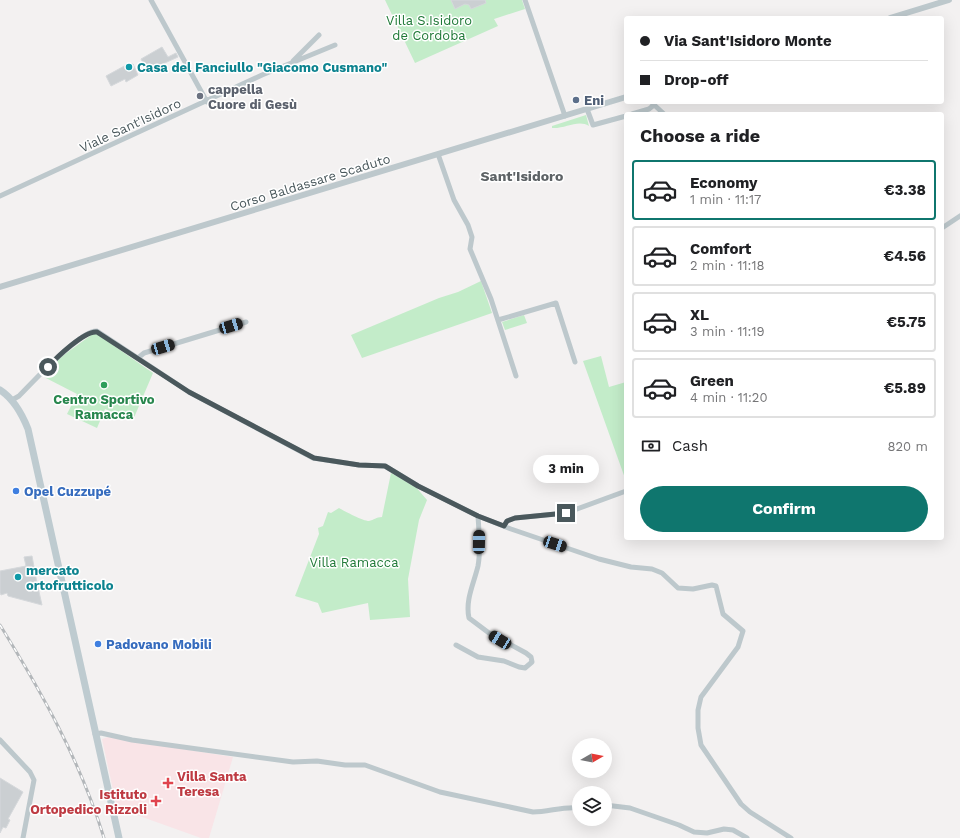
<!DOCTYPE html>
<meta charset="utf-8">
<style>
:root{--surface:#fff;--page:#f6f6f6;--text:#202124;--muted:#757577;--line:#e0e0e0;--accent:#0f766e}
body{margin:0;font-family:"Work Sans",sans-serif;background:var(--page);color:var(--text);height:100vh;display:flex;flex-direction:column;font-size:15px;white-space:nowrap}
*{box-sizing:border-box;margin:0}
p{font-size:13px;color:var(--muted)}
.icon{flex:none;width:22px;height:22px;fill:none;stroke:currentColor;stroke-width:2;stroke-linecap:round;stroke-linejoin:round}
.map{position:relative;flex:1;overflow:hidden}
.panel{position:absolute;left:624px;top:112px;width:320px;height:428px;display:flex;flex-direction:column;background:var(--surface);border-radius:4px;box-shadow:0 4px 16px #0002}
.panel>*{flex:none}
.hud{position:absolute;left:624px;top:16px;width:320px;height:88px;border-radius:4px;box-shadow:0 4px 16px #0002;display:grid;align-content:center;height:88px;padding:0 16px;background:var(--surface)}
.needle{width:26px;rotate:81deg}
.controls{position:absolute;left:572px;top:738px;display:grid;gap:8px}
.controls a{display:grid;place-items:center;width:40px;height:40px;border-radius:50%;background:var(--surface);box-shadow:0 4px 16px #0002;font-size:20px}
.end{position:absolute;width:18px;height:18px;margin:-9px;border:5px solid #4a585c;background:#fff;box-shadow:0 0 0 2px #fff}
.from{border-radius:50%}
.bubble{position:absolute;height:28px;border-radius:14px;background:var(--surface);box-shadow:0 4px 16px #0002;font-size:13px;font-weight:700;line-height:28px;text-align:center}
.car{position:absolute;width:12px;height:24px;margin:-12px -6px;border-radius:5px;box-shadow:0 0 3px 1px #0007;background:linear-gradient(#222 24%,#8ab4d8 0 40%,#222 0 76%,#8ab4d8 0 86%,#222 0)}
.hud b{display:flex;align-items:center;gap:14px;height:38px;font-size:15px}
.hud b+b{border-top:1px solid var(--line)}
.hud i{width:10px;height:10px;background:var(--text)}
ul{padding:0;list-style:none}
li{display:flex;align-items:center;gap:12px;height:60px;margin:0 8px 6px;padding:0 8px;border:2px solid var(--line);border-radius:4px}
li div{flex:1}
li b{display:block;font-size:15px}
li em{font-style:normal;font-weight:700}
li.active{border-color:var(--accent)}
li>.icon{width:36px;height:36px;stroke-width:1.5}
h2{padding:0 16px;font-size:18px;line-height:48px}
.pay{display:flex;align-items:center;gap:10px;height:44px;padding:0 16px;font-size:15px}
.pay p{margin-inline-start:auto}
.primary-button{display:flex;gap:8px;margin-top:auto;padding:8px 16px}
.primary-button a{flex:1;height:46px;border-radius:24px;background:var(--accent);color:#fff;font-size:16px;font-weight:700;line-height:46px;text-align:center}
.map>svg:first-child{display:block}
</style>
<div class="map">
<svg width="960" height="838" viewBox="0 0 960 838">
<rect width="100%" height="100%" fill="#f3f1f1"/>
<!-- medical -->
<path fill="#f9e4e7" d="M108 737 233 757 209 838H201L117 808 102 739Z"/>
<!-- green -->
<path fill="#c3ecc9" d="M385 0H522L525 9 494 19 498 26 415 63Z
M586 115 589 126C578 119 565 129 552 128V126Z
M481 281 492 313 362 358 351 335 439 298 458 292Z
M524 315 527 323 505 330 502 322Z
M94 333 97 334 153 373 133 420 105 409 97 428 67 414 77 394 42 376 61 357Z
M601 356 609 387 626 382V481L583 361Z
M391 473 415 486 427 500 419 520 408 579 410 617 370 620 368 603 322 613 318 603 295 596 319 534 318 528 323 526 328 512 331 513 339 508C346 512 363 521 369 521 374 520 376 517 382 517Z"/>
<!-- building -->
<path fill="#cbcfd2" stroke="#d5d8db" d="M451 0H485L486 3 471 9 469 5 465 4 455 9Z
M162 47 168 57 176 53 178 57 147 71 141 59Z
M128 64H133L138 75 126 82 125 79 111 86 106 76Z
M32 556 37 583 42 605 8 596 7 593 1 595 0 593V571L26 566 24 557Z
M0 778 23 792 8 819 10 820 6 828 3 827 0 833Z"/>
<g fill="none" stroke-linecap="round" stroke-linejoin="round">
<!-- minor -->
<path stroke="#bdc8cc" stroke-width="5" d="M151 0 207 102
M525 0 565 116
M293 61 319 35
M651 102 664 114
M587 109 593 125 626 116
M632 114 649 109 654 105
M438 154 454 200 468 225 472 237 470 249 491 299 516 376
M0 196 262 75 335 45
M942 228 960 216
M498 320 556 303 575 362
M138 358 144 353 246 322
M12 400 19 396C32 383 80 330 97 331L189 392 313 458 359 465 385 466 418 486 478 516 511 529 599 559 631 567 652 569 662 573 678 588 693 589 712 585 716 586 723 614 743 631 738 647 701 697 698 710V728L701 745 741 804 750 812 791 838
M504 526 507 521 515 518 566 513 626 491
M456 645 478 657 504 661 519 667 525 668 532 662 531 657 526 653 489 633 469 618C465 600 474 583 478 566 481 550 479 532 478 516
M95 734 101 733 132 740 293 762 317 761 345 765H365L440 792 533 812C549 812 563 806 579 808
M0 740 30 772 34 780 23 838
M605 805 630 808 679 825 694 832 707 833 724 829 733 830 747 838"/>
<!-- tertiary -->
<path stroke="#bdc8cc" stroke-width="6" d="M890 18 949 0
M0 287 626 97"/>
<!-- secondary -->
<path stroke="#becbd0" stroke-width="7" d="M0 390C14 399 22 414 28 429L119 838"/>
<!-- rail casing -->
<g stroke="#b3b7ba" stroke-width="3">
<path id="rail" d="M0 625C42 693 80 760 104 838"/>
</g>
<!-- rail -->
<use href="#rail" stroke="#fff" stroke-width="1.5" stroke-dasharray="4.5" stroke-linecap="butt"/>
</g>
<g fill="none" stroke-linecap="round" stroke-linejoin="round">
<!-- route -->
<path stroke="#4a585c" stroke-width="5" d="M48 367C56 358 85 330 97 332L189 392 314 458 359 465 385 466 418 486 478 516 504 526 507 521 515 518 566 513"/>
</g>
<!-- markers -->
<g fill="#0f9aa8" stroke="#fff" stroke-width="1.5">
<circle cx="129" cy="67" r="4"/>
<circle cx="18" cy="577" r="4"/>
</g>
<circle fill="#6b7280" stroke="#fff" stroke-width="1.5" cx="200" cy="96" r="4"/>
<circle fill="#5c6f8a" stroke="#fff" stroke-width="1.5" cx="576" cy="100" r="4"/>
<circle fill="#2e9e5b" stroke="#fff" stroke-width="1.5" cx="104" cy="385" r="4"/>
<g fill="#3f7fe0" stroke="#fff" stroke-width="1.5">
<circle cx="16" cy="491" r="4"/>
<circle cx="98" cy="644" r="4"/>
</g>
<g fill="#e0444e" stroke="#fff" stroke-width="1.5">
<path d="M166 777h4v4h4v4h-4v4h-4v-4h-4v-4h4z"/>
<path d="M154 795h4v4h4v4h-4v4h-4v-4h-4v-4h4z"/>
</g>
<g text-anchor="middle" stroke-width="3" stroke-linejoin="round" paint-order="stroke">
<!-- park labels -->
<g font-size="13" fill="#1f7937" stroke="#fff">
<text x="429" y="25">Villa S.Isidoro<tspan x="429" dy="15">de Cordoba</tspan></text>
<text x="354" y="567">Villa Ramacca</text>
</g>
<!-- culture labels -->
<g font-size="13" font-weight="bold" fill="#0d838f" stroke="#fff" text-anchor="start">
<text x="137" y="72">Casa del Fanciullo "Giacomo Cusmano"</text>
<text x="26" y="575">mercato<tspan x="26" dy="15">ortofrutticolo</tspan></text>
</g>
<!-- worship labels -->
<g font-size="13" font-weight="bold" fill="#5b616d" stroke="#fff" text-anchor="start">
<text x="208" y="94">cappella<tspan x="208" dy="15">Cuore di Gesù</tspan></text>
</g>
<!-- service labels -->
<g font-size="13" font-weight="bold" fill="#4e5e75" stroke="#fff" text-anchor="start">
<text x="584" y="105">Eni</text>
</g>
<!-- street labels -->
<g font-size="13" fill="#4a585c" stroke="#fff">
<text transform="translate(130 125) rotate(-25)" y="5">Viale Sant'Isidoro</text>
<text transform="translate(310 182) rotate(-17)" y="5">Corso Baldassare Scaduto</text>
</g>
<!-- leisure labels -->
<g font-size="13" font-weight="bold" fill="#27864d" stroke="#fff">
<text x="104" y="404">Centro Sportivo<tspan x="104" dy="15">Ramacca</tspan></text>
</g>
<!-- shop labels -->
<g font-size="13" font-weight="bold" fill="#366cbe" stroke="#fff" text-anchor="start">
<text x="24" y="496">Opel Cuzzupé</text>
<text x="106" y="649">Padovano Mobili</text>
</g>
<!-- health labels -->
<g font-size="13" font-weight="bold" fill="#be3a42" stroke="#fff" text-anchor="start">
<text x="177" y="781">Villa Santa<tspan x="177" dy="15">Teresa</tspan></text>
<text x="147" y="799" text-anchor="end">Istituto<tspan x="147" dy="15">Ortopedico Rizzoli</tspan></text>
</g>
<!-- neighbourhood labels -->
<g font-size="14" font-weight="bold" fill="#5d6265" stroke="#fff">
<text x="522" y="181">Sant'Isidoro</text>
</g>
</g>
</svg>
<div class="controls">
<a><svg class="needle" viewBox="-14 -14 28 28"><path d="M0-13l5 13h-10z" fill="#e53935"/><path d="M0 13l5-13h-10z" fill="#757577"/></svg></a>
<a><svg class="icon" aria-label="layers" viewBox="0 0 24 24"><path d="M12 4l9 5-9 5-9-5zM3 14l9 5 9-5"/></svg></a>
</div>
<i class="end from" style="left:48px;top:367px"></i>
<i class="end" style="left:566px;top:513px"></i>
<div class="bubble" style="left:533px;top:455px;width:66px">3 min</div>
<i class="car" style="left:231px;top:326px;rotate:74deg"></i>
<i class="car" style="left:163px;top:347px;rotate:74deg"></i>
<i class="car" style="left:479px;top:542px;rotate:1deg"></i>
<i class="car" style="left:555px;top:544px;rotate:108deg"></i>
<i class="car" style="left:500px;top:640px;rotate:301deg"></i>
<div class="hud">
<b><i class="from"></i>Via Sant'Isidoro Monte</b>
<b><i></i>Drop-off</b>
</div>
<section class="panel">
<h2>Choose a ride</h2>
<ul>
<li class="active"><svg class="icon" aria-label="car" viewBox="0 0 24 24"><path d="M5 17H2v-5l4-1 3-4h7l3 4 3 1v5h-3M9 17h6M6 11h13"/><circle cx="7" cy="17" r="2"/><circle cx="17" cy="17" r="2"/></svg><div><b>Economy</b><p>1 min · 11:17</p></div><em>€3.38</em></li>
<li><svg class="icon" aria-label="car" viewBox="0 0 24 24"><path d="M5 17H2v-5l4-1 3-4h7l3 4 3 1v5h-3M9 17h6M6 11h13"/><circle cx="7" cy="17" r="2"/><circle cx="17" cy="17" r="2"/></svg><div><b>Comfort</b><p>2 min · 11:18</p></div><em>€4.56</em></li>
<li><svg class="icon" aria-label="car" viewBox="0 0 24 24"><path d="M5 17H2v-5l4-1 3-4h7l3 4 3 1v5h-3M9 17h6M6 11h13"/><circle cx="7" cy="17" r="2"/><circle cx="17" cy="17" r="2"/></svg><div><b>XL</b><p>3 min · 11:19</p></div><em>€5.75</em></li>
<li><svg class="icon" aria-label="car" viewBox="0 0 24 24"><path d="M5 17H2v-5l4-1 3-4h7l3 4 3 1v5h-3M9 17h6M6 11h13"/><circle cx="7" cy="17" r="2"/><circle cx="17" cy="17" r="2"/></svg><div><b>Green</b><p>4 min · 11:20</p></div><em>€5.89</em></li>
</ul>
<div class="pay"><svg class="icon" aria-label="cash" viewBox="0 0 24 24"><path d="M3 7h18v10H3z"/><circle cx="12" cy="12" r="2"/></svg>Cash<p>820 m</p></div>
<div class="primary-button"><a>Confirm</a></div>
</section>
</div>
